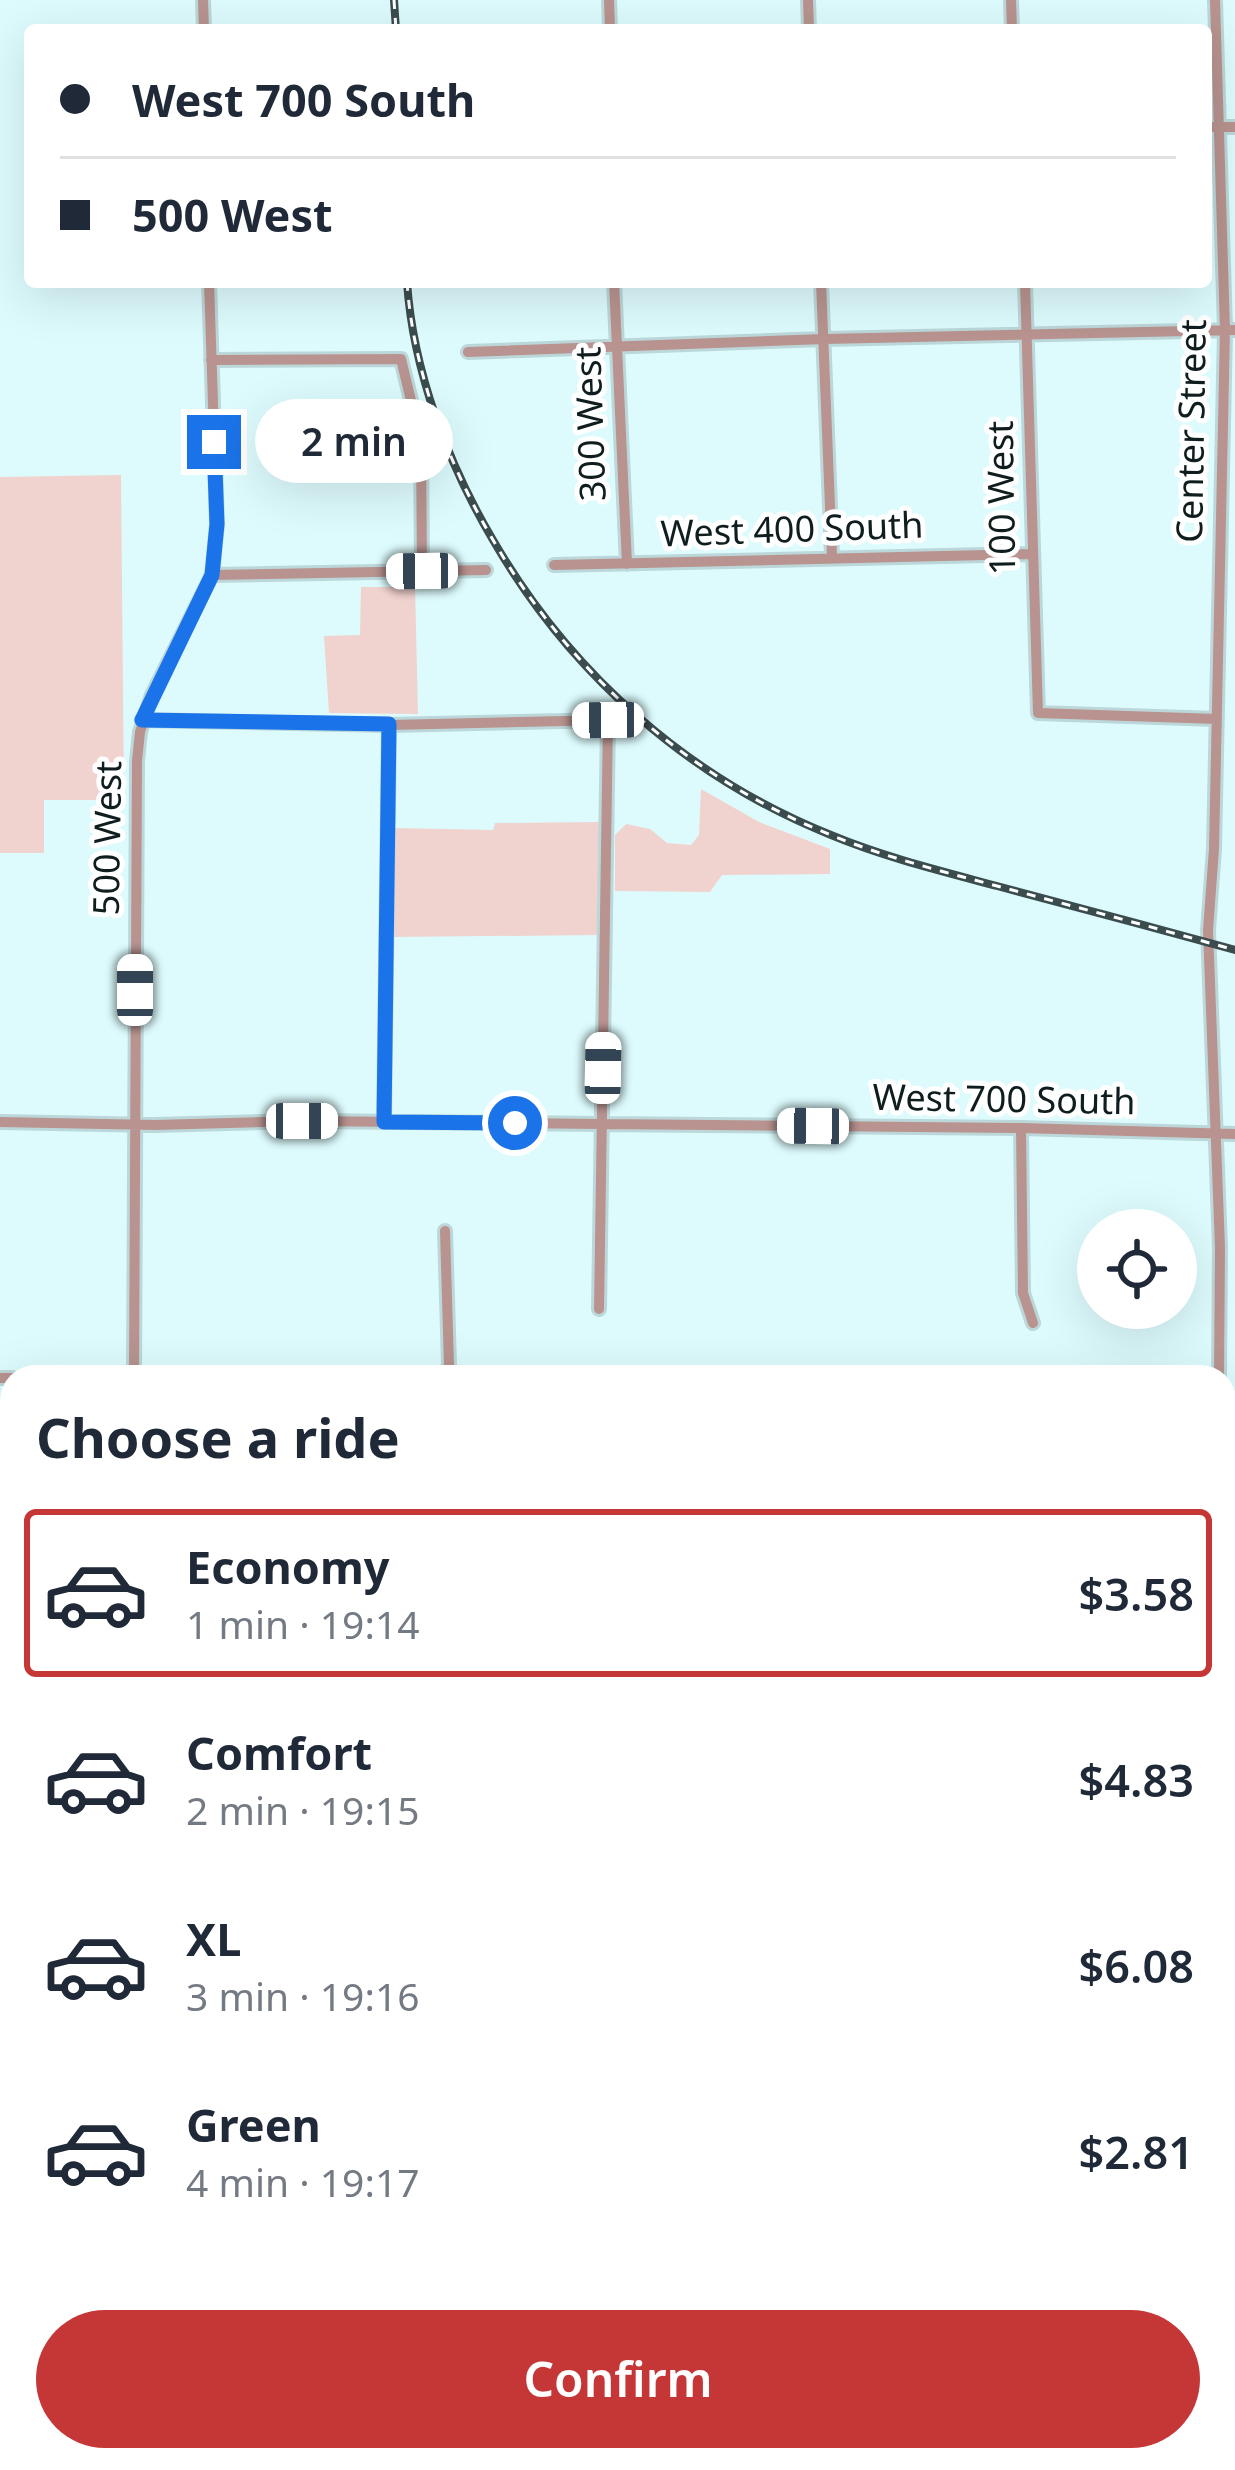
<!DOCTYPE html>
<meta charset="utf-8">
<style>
:root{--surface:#fff;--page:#f2f2f3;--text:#1f2937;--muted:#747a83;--line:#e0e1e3;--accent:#c53637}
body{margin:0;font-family:"Noto Sans",sans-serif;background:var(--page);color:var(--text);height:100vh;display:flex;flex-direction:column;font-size:45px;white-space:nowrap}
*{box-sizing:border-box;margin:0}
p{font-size:39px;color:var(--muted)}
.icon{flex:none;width:66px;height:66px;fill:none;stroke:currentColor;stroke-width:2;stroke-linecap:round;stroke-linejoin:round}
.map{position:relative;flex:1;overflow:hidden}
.drawer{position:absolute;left:0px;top:1365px;width:1236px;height:1107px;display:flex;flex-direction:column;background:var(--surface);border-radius:36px 36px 0 0;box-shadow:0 12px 48px #0002}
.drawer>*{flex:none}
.hud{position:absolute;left:24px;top:24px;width:1188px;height:264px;border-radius:12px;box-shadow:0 12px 48px #0002;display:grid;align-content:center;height:264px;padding:0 36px;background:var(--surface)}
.controls{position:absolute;left:1077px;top:1209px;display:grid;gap:24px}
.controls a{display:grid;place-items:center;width:120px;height:120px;border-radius:50%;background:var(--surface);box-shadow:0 12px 48px #0002;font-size:60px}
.end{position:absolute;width:54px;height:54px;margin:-27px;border:15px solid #1a73e8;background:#fff;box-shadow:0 0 0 6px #fff}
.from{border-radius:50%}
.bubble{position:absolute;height:84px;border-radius:42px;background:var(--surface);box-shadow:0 12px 48px #0002;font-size:39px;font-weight:600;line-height:84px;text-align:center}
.car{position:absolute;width:36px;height:72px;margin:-36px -18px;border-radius:15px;box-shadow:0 0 9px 3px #0007;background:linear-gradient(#fff 24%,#345 0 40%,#fff 0 76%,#345 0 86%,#fff 0)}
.hud b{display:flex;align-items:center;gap:42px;height:114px;font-size:45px}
.hud b+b{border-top:3px solid var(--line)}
.hud i{width:30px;height:30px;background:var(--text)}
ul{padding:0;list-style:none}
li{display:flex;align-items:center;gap:36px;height:168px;margin:0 24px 18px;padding:0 12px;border:6px solid transparent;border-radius:12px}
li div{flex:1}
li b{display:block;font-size:45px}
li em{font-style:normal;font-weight:600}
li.on{border-color:var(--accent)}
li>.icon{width:108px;height:108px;stroke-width:1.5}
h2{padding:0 36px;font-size:54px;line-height:144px}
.button{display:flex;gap:24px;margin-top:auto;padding:24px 36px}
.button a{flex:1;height:138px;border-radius:72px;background:var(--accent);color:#fff;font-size:48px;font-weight:600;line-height:138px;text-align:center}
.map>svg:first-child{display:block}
</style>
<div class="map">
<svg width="1235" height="2470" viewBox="0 0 1235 2470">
<rect width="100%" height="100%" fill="#ddfbfd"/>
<!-- green -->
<path fill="#f0d2ce" d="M121 475 124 800H44V853H0V477Z
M361 587H415L418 714 329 713 324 636 360 635Z
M701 789 759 822 830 849V874L722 875 710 892 615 891V835L626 824 650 829 667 843 691 845 699 835Z
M601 822 600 935 391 937 393 828 493 830 495 823Z
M451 2460H818L817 2470H466L451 2463Z"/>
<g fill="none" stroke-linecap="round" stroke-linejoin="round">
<!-- minor casing -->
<g stroke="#bcd7d9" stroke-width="16">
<path id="minor" d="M203 0 204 30
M609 0 610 30
M808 0 809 30
M1011 0 1012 30
M1215 0 1225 330 1214 849 1208 930 1220 1248 1219 1377
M1206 127H1235
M614 282 627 564
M821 282 832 556
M1025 282 1038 713 1217 719
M468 352 825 339 1235 330
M211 360 401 359 421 442 422 571
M554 565 1031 554
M212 575 486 570
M142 720 389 725 608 720 599 1309
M0 1122 155 1125 302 1121 602 1124 1021 1128 1235 1134
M384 1122 389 725
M1021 1128 1023 1293 1033 1323
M445 1231 449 1364 446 1377
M134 1377 137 761 140 732 152 695 212 575 217 524 209 282
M0 1378H12
M1224 1421H1235
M0 1512H12
M1224 1579 1235 1580
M0 1708H12
M1224 1830H1235
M0 1849H12
M0 1980H12
M0 2317H12
M135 2460V2470
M437 2470V2460
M1218 2470 1219 2460"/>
</g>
<!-- highway casing -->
<g stroke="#bcd7d9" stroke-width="22">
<path id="highway" d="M0 2141H12
M0 2159H12
M1224 2201H1235
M1224 2220H1235"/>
</g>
<!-- minor -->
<use href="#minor" stroke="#b8938f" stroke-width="10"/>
<!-- highway -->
<use href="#highway" stroke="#692321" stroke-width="16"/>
<!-- rail casing -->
<g stroke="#3b4c4e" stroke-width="8">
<path id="rail" d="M394 0 396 30
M407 282C413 371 448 464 493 540 570 673 688 778 831 835 884 857 941 871 997 886 1076 907 1156 928 1235 950"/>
</g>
<!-- rail -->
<use href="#rail" stroke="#fff" stroke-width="3" stroke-dasharray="9" stroke-linecap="butt"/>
</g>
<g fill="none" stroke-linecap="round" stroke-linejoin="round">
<!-- route -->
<path stroke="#1a73e8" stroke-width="15" d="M214 442 217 524 212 575 142 720 389 724 384 1122 515 1123"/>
</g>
<g text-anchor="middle" stroke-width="10" stroke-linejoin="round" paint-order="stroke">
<!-- street labels -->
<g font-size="36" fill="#0f1d1f" stroke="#fff">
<text transform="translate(590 424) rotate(-92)" y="13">300 West</text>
<text transform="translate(1191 431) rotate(-89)" y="13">Center Street</text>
<text transform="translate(1001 498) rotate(-91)" y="13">100 West</text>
<text transform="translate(792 529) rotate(-2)" y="13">West 400 South</text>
<text transform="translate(107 838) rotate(-89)" y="13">500 West</text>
<text transform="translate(1004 1099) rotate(1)" y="13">West 700 South</text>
</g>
</g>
</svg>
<div class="controls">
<a><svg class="icon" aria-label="locate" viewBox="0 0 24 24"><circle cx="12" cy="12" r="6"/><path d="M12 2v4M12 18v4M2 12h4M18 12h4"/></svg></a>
</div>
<i class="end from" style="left:515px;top:1123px"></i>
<i class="end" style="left:214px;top:442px"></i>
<div class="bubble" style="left:255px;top:399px;width:198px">2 min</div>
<i class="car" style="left:422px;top:571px;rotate:269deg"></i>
<i class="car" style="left:608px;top:720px;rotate:269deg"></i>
<i class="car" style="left:135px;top:990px;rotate:0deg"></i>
<i class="car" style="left:603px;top:1068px;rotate:1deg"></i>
<i class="car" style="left:302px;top:1121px;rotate:90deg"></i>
<i class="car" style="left:813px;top:1126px;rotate:271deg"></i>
<div class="hud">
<b><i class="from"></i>West 700 South</b>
<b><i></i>500 West</b>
</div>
<section class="drawer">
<h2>Choose a ride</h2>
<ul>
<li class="on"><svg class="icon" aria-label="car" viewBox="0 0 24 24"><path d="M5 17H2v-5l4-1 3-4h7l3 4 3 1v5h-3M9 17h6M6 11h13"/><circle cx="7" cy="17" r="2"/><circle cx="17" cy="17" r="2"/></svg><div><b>Economy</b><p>1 min · 19:14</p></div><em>$3.58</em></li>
<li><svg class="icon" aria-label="car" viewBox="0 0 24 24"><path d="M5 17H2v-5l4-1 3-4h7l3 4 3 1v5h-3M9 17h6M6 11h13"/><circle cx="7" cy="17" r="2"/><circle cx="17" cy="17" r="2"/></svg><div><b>Comfort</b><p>2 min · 19:15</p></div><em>$4.83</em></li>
<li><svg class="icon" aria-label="car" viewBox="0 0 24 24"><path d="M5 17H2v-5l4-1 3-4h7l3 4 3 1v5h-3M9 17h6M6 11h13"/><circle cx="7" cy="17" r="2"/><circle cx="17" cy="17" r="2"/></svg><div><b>XL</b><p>3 min · 19:16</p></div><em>$6.08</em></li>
<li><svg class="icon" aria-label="car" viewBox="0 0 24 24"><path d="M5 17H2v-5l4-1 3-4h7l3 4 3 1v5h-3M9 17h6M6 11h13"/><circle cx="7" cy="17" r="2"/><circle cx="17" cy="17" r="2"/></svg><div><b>Green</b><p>4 min · 19:17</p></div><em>$2.81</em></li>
</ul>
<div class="button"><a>Confirm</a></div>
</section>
</div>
